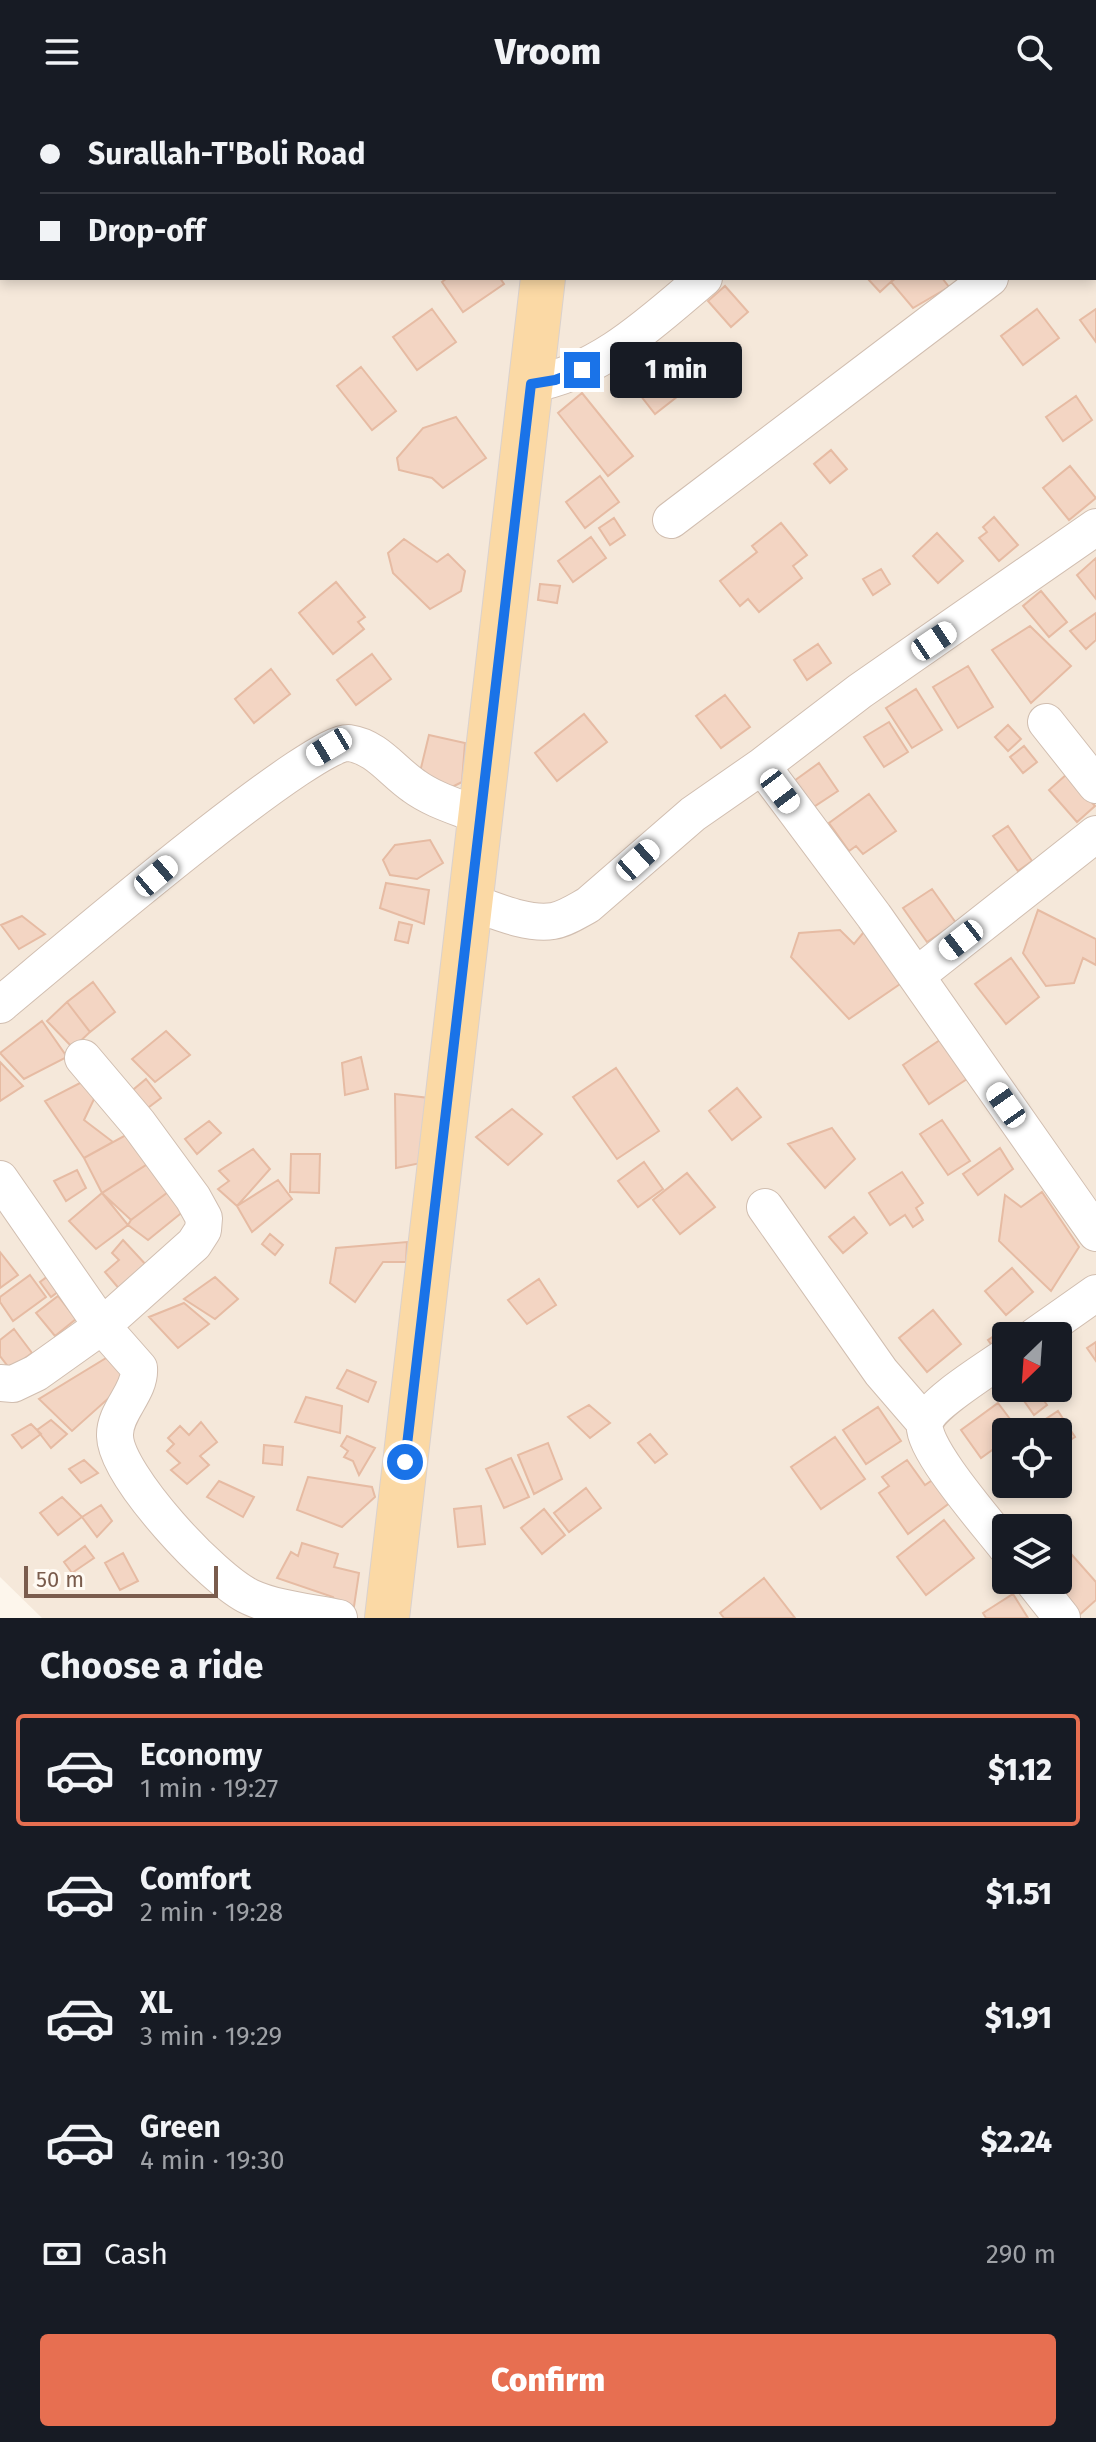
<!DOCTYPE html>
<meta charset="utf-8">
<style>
:root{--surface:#171b24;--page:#20242c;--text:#f1f3f6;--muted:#9ea1a6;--line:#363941;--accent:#e76f51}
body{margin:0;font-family:"Fira Sans",sans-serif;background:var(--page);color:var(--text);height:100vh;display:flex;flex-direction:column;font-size:30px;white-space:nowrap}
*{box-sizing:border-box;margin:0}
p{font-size:26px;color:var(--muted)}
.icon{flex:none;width:44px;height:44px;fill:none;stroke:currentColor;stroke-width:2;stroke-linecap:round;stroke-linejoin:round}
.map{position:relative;height:1514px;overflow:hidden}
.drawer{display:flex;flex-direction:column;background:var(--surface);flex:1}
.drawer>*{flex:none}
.top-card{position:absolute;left:0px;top:0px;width:1096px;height:176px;box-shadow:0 4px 12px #0003;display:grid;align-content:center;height:176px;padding:0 40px;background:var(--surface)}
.needle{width:52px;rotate:205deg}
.tools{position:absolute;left:992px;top:1218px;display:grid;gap:16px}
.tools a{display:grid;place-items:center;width:80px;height:80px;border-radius:8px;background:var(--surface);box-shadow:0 4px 12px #0003;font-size:40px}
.scale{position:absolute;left:24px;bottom:20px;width:194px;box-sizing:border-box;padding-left:8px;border:4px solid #7a5c4d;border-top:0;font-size:22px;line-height:28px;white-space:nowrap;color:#7a5c4d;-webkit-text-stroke:6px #fffaf3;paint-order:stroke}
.end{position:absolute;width:36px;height:36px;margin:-18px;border:10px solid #1a73e8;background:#fff;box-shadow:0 0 0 4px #fff}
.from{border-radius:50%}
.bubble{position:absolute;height:56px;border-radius:8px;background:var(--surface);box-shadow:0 4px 12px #0003;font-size:26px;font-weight:800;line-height:56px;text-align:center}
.car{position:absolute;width:24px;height:48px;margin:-24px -12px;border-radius:10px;box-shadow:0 0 6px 2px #0007;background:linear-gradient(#fff 24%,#345 0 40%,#fff 0 76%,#345 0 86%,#fff 0)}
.top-card b{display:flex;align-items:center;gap:28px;height:76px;font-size:30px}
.top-card b+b{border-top:2px solid var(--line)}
.top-card i{width:20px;height:20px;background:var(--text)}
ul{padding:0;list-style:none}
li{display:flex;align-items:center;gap:24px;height:112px;margin:0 16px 12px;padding:0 24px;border:4px solid transparent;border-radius:8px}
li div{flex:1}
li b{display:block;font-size:30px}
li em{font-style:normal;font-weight:800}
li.on{border-color:var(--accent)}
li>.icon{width:72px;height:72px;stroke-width:1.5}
h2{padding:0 40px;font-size:36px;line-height:96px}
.pay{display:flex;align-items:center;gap:20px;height:88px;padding:0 40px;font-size:30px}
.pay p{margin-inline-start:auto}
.button{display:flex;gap:16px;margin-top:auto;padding:16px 40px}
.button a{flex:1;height:92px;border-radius:8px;background:var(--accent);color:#fff;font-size:32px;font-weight:800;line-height:92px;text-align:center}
header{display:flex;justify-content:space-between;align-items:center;height:104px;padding:0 40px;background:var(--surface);font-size:36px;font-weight:800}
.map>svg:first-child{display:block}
</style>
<header><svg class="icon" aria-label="menu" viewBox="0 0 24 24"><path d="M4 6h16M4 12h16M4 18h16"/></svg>Vroom<svg class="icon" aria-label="search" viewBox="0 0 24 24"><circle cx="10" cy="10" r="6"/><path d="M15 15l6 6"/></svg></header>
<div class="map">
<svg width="1096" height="1514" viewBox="0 0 1096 1514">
<rect width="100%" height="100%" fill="#fdf6ec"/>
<!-- residential -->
<path fill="#f5e8da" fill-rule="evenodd" d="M0 0H1096V1514H42L0 1473ZM2 2H1094V174H2ZM1006 1232H1058V1284H1006ZM1006 1328H1058V1380H1006ZM1006 1424H1058V1476H1006Z"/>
<!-- building -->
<path fill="#f3d5c3" stroke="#e6bba3" stroke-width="2" d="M447 174H500L504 180 463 208 442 178Z
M867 174H895L880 188Z
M896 174H942L949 183 913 204 891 178Z
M725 182 748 208 731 223 708 197Z
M432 205 456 238 417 266 393 233Z
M1037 205 1059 234 1023 261 1001 232Z
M1096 205V238L1080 216Z
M677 243 701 274 655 310 630 278Z
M361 263 396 307 372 326 337 282Z
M582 289 633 352 608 372 558 309Z
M1076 292 1092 316 1063 337 1046 313Z
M456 313 486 354 443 384 432 374 399 366 397 354 423 324Z
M831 346 847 365 830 379 814 360Z
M1070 362 1096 394 1069 416 1043 384Z
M600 372 619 398 585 424 566 398Z
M994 413 1018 441 999 457 979 434 987 428 983 423Z
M614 414 625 431 610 441 599 424Z
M781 419 807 451 793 462 802 474 759 508 748 495 740 502 720 477 757 448 752 442Z
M937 429 963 457 938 479 913 452Z
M591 433 606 454 573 478 558 457Z
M404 435 437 458 448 450 465 467 461 487 430 505 393 469 388 449Z
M1096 454V495L1077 471Z
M881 465 890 480 873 491 863 475Z
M336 478 365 513 358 518 364 525 333 550 299 509Z
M540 480 560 482 557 499 538 496Z
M1041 487 1067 518 1049 533 1023 502Z
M1096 509V536L1086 545 1070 527Z
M1030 522 1071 562 1031 599 992 546Z
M818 540 831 559 807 576 794 556Z
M372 550 391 575 356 601 337 576Z
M968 562 993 603 958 624 933 583Z
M271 565 290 590 254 619 235 595Z
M916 585 942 626 912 644 886 604Z
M725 591 750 623 721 644 696 612Z
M584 610 607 638 557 677 535 649Z
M889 618 908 648 884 663 864 633Z
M1008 621 1021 635 1008 647 995 633Z
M429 631 465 639 462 678 450 684 420 668Z
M1024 642 1037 658 1023 669 1010 653Z
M819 659 838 687 812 704 794 677Z
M1067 670 1095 702 1077 718 1049 686Z
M869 690 896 727 863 750 856 742 849 747 829 719Z
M1008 722 1032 757 1018 767 993 732Z
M430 736 443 759 417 775 390 771 383 756 395 741Z
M386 779 429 786 424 820 380 804Z
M932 785 956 819 927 838 903 804Z
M1038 806 1096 835V861L1083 854 1074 879 1046 882 1023 849Z
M22 812 45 830 19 845 1 821Z
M399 818 412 821 408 839 395 836Z
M868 823 903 878 849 915 791 853 799 829 840 826 854 840Z
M1011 854 1039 893 1006 920 975 880Z
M93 878 115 908 90 928 67 898Z
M67 898 90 928 73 944 47 917Z
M42 917 67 953 24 975 0 949Z
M166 927 190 951 155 978 132 955Z
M943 934 970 973 929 1000 903 961Z
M361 953 368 985 345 991 342 959Z
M0 958 23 982 0 997Z
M616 964 659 1027 617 1055 573 993Z
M146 975 161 994 141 1009 128 990Z
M82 978 96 991 84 1016 113 1038 84 1054 45 997Z
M737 984 761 1013 732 1036 709 1007Z
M395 990 429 994 426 1058 396 1064Z
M512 1005 542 1030 508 1061 476 1033Z
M942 1016 970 1057 948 1071 920 1030Z
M209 1017 221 1029 197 1050 185 1035Z
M832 1024 855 1055 825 1084 788 1040Z
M135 1026 154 1056 102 1089 84 1054Z
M1000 1044 1013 1065 978 1091 963 1070Z
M253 1045 270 1065 237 1102 218 1085 229 1077 219 1067Z
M291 1050H320L319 1089 290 1088Z
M154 1056 172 1085 131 1116 102 1089Z
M644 1058 663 1085 638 1103 618 1077Z
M77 1066 86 1084 66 1097 54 1077Z
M902 1068 923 1099 916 1104 923 1116 913 1123 905 1111 890 1121 869 1089Z
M687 1069 715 1103 680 1130 653 1096Z
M278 1076 292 1095 252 1128 237 1102Z
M172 1085 190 1102 148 1136 128 1121 131 1116Z
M1042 1088 1079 1143 1051 1187 999 1137 1005 1091 1021 1103Z
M102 1089 128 1121 96 1145 69 1117Z
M854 1113 867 1129 843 1149 829 1133Z
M270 1130 283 1141 275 1151 262 1140Z
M123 1136 148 1163 121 1187 105 1168 119 1156 112 1149Z
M407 1138 406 1158H383L355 1198 330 1179 336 1144Z
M0 1148 18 1171 0 1184Z
M1012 1164 1033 1188 1006 1211 985 1187Z
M52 1169 63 1184 51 1193 40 1178Z
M30 1171 46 1193 13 1217 0 1198V1193Z
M215 1173 238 1195 215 1215 184 1195Z
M539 1175 556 1201 527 1220 508 1196Z
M58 1192 76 1215 55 1232 36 1209Z
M184 1199 209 1220 178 1244 149 1213Z
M933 1206 961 1240 927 1268 899 1234Z
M14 1225 32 1249 10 1265 0 1252V1236Z
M1003 1226 1007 1232 1006 1245 998 1250 988 1236Z
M1096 1238V1257L1087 1244Z
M111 1251 130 1275 72 1327 39 1295Z
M347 1266 376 1278 368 1298 337 1284Z
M1015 1284H1035L1047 1301 1034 1311Z
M306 1293 342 1302 340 1329 295 1318Z
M998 1299 1019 1327 1006 1328V1336L981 1354 961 1326Z
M589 1301 610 1319 590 1334 568 1313Z
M878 1303 901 1337 866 1360 843 1326Z
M1058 1307 1075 1333 1058 1344V1328H1026Z
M51 1316 67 1330 51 1344 37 1326Z
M201 1318 217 1338 200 1352 209 1361 187 1380 171 1366 180 1359 167 1347 174 1340 168 1334 180 1322 189 1331Z
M31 1320 41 1330 22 1344 12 1331Z
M650 1330 667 1350 655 1359 638 1339Z
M347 1332 375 1344 359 1371 353 1357 344 1353 348 1347 341 1342Z
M835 1333 865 1375 821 1405 791 1363Z
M548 1339 562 1375 534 1390 518 1351Z
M264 1341 283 1343 282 1361 263 1359Z
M511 1354 529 1393 504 1404 486 1365Z
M84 1356 98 1369 81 1379 69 1365Z
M907 1356 925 1381 938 1372 955 1395 908 1430 879 1389 889 1382 882 1373Z
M308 1373 372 1383 375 1393 342 1423 297 1406Z
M219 1377 254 1393 243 1413 207 1393Z
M586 1384 601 1404 569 1428 554 1409Z
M62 1393 82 1413 58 1431 40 1409Z
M101 1401 112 1417 97 1433 82 1413Z
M481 1402 485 1440 458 1443 454 1405Z
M544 1405 565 1431 542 1450 521 1424Z
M944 1416 974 1454 926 1491 897 1453Z
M302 1439 338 1450 334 1463 359 1469 353 1509 338 1503 333 1493 277 1474 291 1448 298 1452Z
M85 1442 94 1454 72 1469 64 1458Z
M123 1449 138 1477 120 1486 105 1459Z
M1072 1451 1096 1478V1496L1076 1514 1043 1476H1058V1463Z
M764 1474 795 1514H724L720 1509Z
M1013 1490 1028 1514H986L983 1509Z"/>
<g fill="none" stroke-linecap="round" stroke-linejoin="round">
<!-- minor casing -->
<g stroke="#d1beb0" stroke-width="38">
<path id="minor" d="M920 2 922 0
M1094 95 1096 93
M531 280C599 269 652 218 704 174
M671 416 990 174
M1046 618 1096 681
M762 662 860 587 1096 423
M470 798C494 806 526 821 553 817 565 815 577 807 588 801L693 710 762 662 874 812 1096 1129
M916 872 1096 730
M0 901C45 864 313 634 349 639 377 643 392 667 414 682 433 696 458 703 480 712
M0 1075 102 1222 139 1264C141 1288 114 1307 115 1332 116 1372 213 1476 250 1493 276 1505 310 1508 339 1514
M765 1103 881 1268 925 1319
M1035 1232 1096 1189
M1006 1252C989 1264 929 1301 925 1319 919 1342 990 1422 1006 1443
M0 1279 13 1280 36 1269 102 1222 194 1140 203 1126 204 1114 193 1094 138 1019 83 954
M1032 1476 1062 1514"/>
</g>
<!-- major casing -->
<g stroke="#dad1cd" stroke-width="46">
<path id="major" d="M563 2V0
M387 1514 543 174"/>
</g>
<!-- minor -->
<use href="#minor" stroke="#fff" stroke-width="36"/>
<!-- major -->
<use href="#major" stroke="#fbd9a5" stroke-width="44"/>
</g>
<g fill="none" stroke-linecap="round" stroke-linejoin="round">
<!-- route -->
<path stroke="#1a73e8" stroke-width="10" d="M405 1358 531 280 555 276 582 266"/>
</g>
</svg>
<div class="tools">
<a><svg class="needle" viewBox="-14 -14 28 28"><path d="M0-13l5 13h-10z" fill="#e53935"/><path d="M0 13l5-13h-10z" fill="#9ea1a6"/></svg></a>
<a><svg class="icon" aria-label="locate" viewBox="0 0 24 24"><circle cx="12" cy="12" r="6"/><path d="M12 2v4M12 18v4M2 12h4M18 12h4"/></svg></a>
<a><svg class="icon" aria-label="layers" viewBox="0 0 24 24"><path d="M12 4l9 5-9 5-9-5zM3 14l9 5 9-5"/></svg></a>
</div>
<div class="scale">50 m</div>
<i class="end from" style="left:405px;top:1358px"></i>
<i class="end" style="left:582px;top:266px"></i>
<div class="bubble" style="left:610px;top:238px;width:132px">1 min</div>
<i class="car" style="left:934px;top:537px;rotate:56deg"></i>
<i class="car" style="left:329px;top:643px;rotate:239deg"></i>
<i class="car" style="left:780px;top:687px;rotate:143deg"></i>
<i class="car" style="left:638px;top:756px;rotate:48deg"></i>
<i class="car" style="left:156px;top:772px;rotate:50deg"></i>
<i class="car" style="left:961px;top:836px;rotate:232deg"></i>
<i class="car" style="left:1006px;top:1001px;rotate:325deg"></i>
<div class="top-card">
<b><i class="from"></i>Surallah-T'Boli Road</b>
<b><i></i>Drop-off</b>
</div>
</div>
<section class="drawer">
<h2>Choose a ride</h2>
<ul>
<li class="on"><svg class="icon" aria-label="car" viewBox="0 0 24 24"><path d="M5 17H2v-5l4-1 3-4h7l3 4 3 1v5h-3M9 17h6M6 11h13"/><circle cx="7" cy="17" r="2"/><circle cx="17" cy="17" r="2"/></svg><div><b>Economy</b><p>1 min · 19:27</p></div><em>$1.12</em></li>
<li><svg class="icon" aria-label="car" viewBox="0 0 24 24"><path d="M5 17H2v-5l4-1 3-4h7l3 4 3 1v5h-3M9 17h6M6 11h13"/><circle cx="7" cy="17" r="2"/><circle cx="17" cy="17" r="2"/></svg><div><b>Comfort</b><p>2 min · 19:28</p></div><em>$1.51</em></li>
<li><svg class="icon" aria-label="car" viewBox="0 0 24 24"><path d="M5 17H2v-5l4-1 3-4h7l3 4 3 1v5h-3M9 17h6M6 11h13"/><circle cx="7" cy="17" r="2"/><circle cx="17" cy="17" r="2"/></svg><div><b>XL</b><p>3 min · 19:29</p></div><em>$1.91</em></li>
<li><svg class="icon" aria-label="car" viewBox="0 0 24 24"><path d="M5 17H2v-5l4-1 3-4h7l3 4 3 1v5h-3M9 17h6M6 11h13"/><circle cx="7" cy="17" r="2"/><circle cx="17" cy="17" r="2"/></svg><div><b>Green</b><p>4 min · 19:30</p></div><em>$2.24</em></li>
</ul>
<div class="pay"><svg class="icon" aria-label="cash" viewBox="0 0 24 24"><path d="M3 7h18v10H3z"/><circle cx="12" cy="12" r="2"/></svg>Cash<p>290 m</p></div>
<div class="button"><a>Confirm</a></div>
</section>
